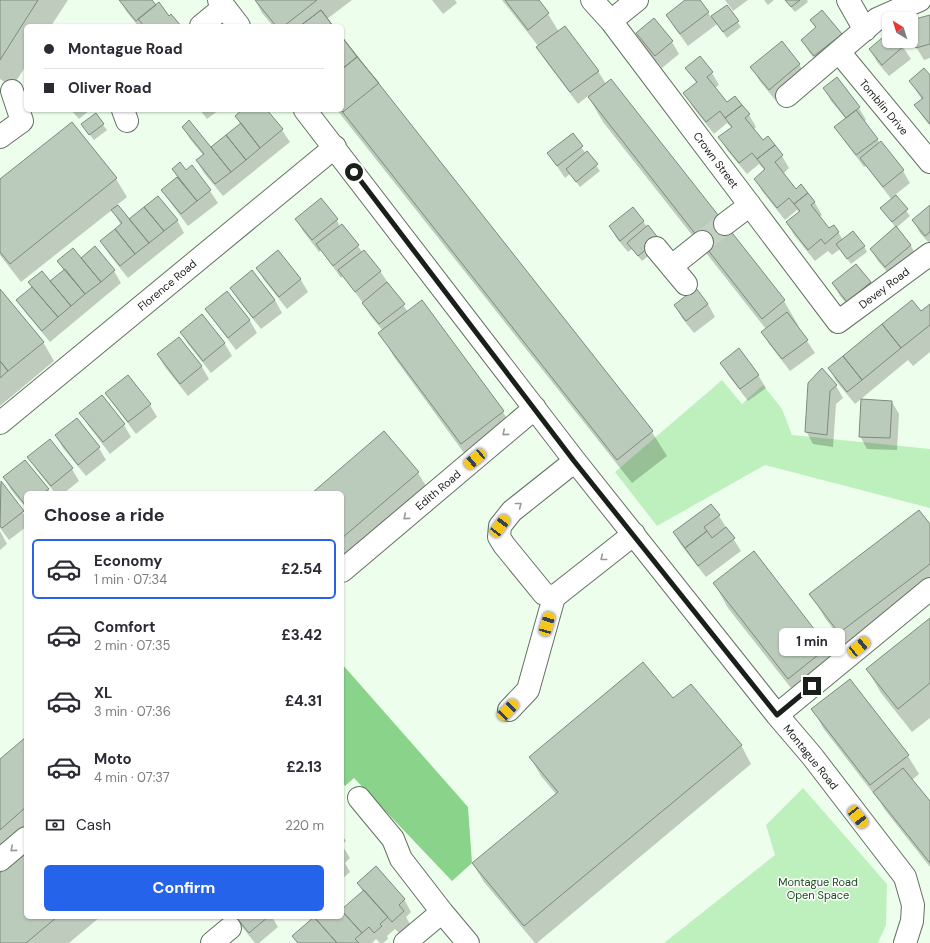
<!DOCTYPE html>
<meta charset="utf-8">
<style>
:root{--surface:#fff;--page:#f7f7f7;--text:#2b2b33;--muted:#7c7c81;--line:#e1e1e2;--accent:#2563eb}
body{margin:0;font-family:"DM Sans",sans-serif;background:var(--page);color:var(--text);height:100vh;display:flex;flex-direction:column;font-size:15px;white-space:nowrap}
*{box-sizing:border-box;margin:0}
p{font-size:13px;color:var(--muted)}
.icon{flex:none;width:22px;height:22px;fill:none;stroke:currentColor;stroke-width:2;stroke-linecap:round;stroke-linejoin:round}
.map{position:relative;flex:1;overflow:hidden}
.drawer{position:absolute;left:24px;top:491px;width:320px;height:428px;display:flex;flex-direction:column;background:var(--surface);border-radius:6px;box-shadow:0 1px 3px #0004}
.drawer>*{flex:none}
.guide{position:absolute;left:24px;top:24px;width:320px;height:88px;border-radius:6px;box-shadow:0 1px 3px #0004;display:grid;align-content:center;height:88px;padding:0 20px;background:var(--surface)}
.needle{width:26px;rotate:322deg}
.tools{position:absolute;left:882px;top:12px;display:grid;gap:8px}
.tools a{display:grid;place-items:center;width:36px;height:36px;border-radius:6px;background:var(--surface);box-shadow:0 1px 3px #0004;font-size:20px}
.end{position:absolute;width:18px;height:18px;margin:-9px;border:5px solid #191f19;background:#fff;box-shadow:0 0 0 2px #fff}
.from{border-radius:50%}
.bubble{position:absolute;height:28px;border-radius:6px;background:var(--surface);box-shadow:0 1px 3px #0004;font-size:13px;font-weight:700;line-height:28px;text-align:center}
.car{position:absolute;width:12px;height:24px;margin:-12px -6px;border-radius:5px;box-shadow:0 0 3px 1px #0007;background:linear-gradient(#f5c518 24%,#345 0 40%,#f5c518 0 76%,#345 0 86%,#f5c518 0)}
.guide b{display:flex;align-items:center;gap:14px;height:38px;font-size:15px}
.guide b+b{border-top:1px solid var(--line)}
.guide i{width:10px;height:10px;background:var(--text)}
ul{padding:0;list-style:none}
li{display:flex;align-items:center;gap:12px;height:60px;margin:0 8px 6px;padding:0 12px;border:2px solid transparent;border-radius:6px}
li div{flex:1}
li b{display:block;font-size:15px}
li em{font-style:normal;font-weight:700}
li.current{border-color:var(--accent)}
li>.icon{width:36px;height:36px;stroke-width:1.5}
h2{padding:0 20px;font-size:18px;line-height:48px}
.pay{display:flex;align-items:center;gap:10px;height:44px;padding:0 20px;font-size:15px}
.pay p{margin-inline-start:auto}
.primary-button{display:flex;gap:8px;margin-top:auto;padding:8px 20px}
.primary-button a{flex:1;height:46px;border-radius:6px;background:var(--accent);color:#fff;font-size:16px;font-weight:700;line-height:46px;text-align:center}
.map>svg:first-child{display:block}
</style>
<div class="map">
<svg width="930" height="943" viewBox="0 0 930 943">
<rect width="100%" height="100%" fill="#eefeed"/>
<!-- green -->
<path fill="#bdf0bd" d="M722 380 742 404 763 385 782 409 792 435 930 449V508L765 465 657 526 615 472Z
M803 788 887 884 886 925 878 943H664L775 855 766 825Z"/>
<!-- forest -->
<path fill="#89d38b" d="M342 664 468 807 472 863 452 881 354 778 345 786 342 782Z"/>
<!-- shadow -->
<path fill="#0003" d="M0 0H68L51 26H26V66L12 87 0 79Z
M120 0H151L156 6 180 26H138L126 11Z
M255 0H352L327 19 332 26H273L262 13Z
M432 0H455L457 3 443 14Z
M502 0H538L548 14 559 32 598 71 606 84 611 80 784 301 798 325 797 326 815 353 790 371 769 344 762 332 766 329 603 122 588 96 578 104 545 60 538 47H539Z
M686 0H699L711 17 726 6 741 27 727 38 717 24 688 46 674 27 667 15Z
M725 0H748L733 11Z
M764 0H774L768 5Z
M785 0H807L808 2 795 12Z
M930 16V58L924 60 916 47 911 27V21Z
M811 20 841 35 848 47 822 68 809 52 802 40 816 29Z
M637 34 672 42 679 54 662 68 644 46Z
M889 34V41H899L911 59 889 76 877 62 870 49Z
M342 38 652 432 667 456 632 483 337 110H342Z
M799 64 806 77 776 101 759 80 752 67Z
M687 68 712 73 719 85 715 88 727 104 735 98 749 115 756 127 753 130 763 142 768 138 782 156 789 168 783 174 796 190 801 186 815 203 822 215 819 217 829 229 838 232 843 240 864 246 867 252 851 264 840 249 832 255 828 251 815 261 794 235 787 223 800 213 797 210 785 220 762 191 755 179 765 171 759 164 747 174 727 150 720 137 732 128 727 123 714 134 692 106 685 93 697 84Z
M930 77V126L923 117 916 105 922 100 910 81Z
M837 79 859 108 866 120 864 122 880 143 881 142 903 171 910 183 895 195 910 216 896 228 911 246 918 258 893 279 878 261 871 249 896 228 881 208 892 200 866 166 864 167 843 139 836 127 846 119 831 101 824 88Z
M71 110H90L79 119Z
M200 110H219L207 119Z
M244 110H266L282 130 290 142 223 196 204 173 197 161 203 155 190 139 183 127 211 149 241 125 236 116Z
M72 123 116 179 127 197 117 205 129 220H177L184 233 128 278 109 254 101 242 121 225 112 210 21 282 0 255V181Z
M103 125 107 130 94 140 86 130Z
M572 134 586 154 587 153 600 171 580 187 570 174 565 178 548 153Z
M191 167 210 191 218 203 188 226 170 202 162 190 178 178 173 169 186 171Z
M930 206V244L920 233 913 220Z
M633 209 662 245 642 261 632 249 628 252 617 239 610 227Z
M296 219 337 220 340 227 342 225 358 246 362 252 380 271 408 312 422 301 503 412 517 436 475 468 394 357 380 333 383 331 370 315 363 303 343 276 341 278 321 250 319 252 303 231Z
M278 251 301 280 308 292 287 309 264 280 257 268Z
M80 259 114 271 121 283 50 342 25 312 17 300 32 288 29 282 50 283 64 271 59 261Z
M870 282 877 295 855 314 840 296 833 284Z
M231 288 275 300 282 313 261 329 239 301Z
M696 289 708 304 715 317 694 333 682 318 675 306Z
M0 291 43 342 54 361 0 406Z
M227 292 250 321 257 333 236 350 214 321 206 309Z
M930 305V352L913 366 908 360 855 404 836 381 829 368 921 312Z
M202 315 225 344 232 356 211 373 188 344 181 332Z
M179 338 202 367 209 379 188 396 165 367 158 355Z
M721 363 758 375 766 388 748 401 728 375Z
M809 383 836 386 843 398 836 404 833 447 813 444 806 431Z
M107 393 150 405 157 417 136 434 114 405Z
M892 402 899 414 897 450 867 449 860 436Z
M81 413 124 425 131 437 110 454 88 425Z
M77 419 99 448 106 460 86 476 63 448 56 436Z
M384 433 418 473 433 497 342 574V493H314Z
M50 441 72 469 79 481 64 493H55L36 469 29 457Z
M4 477 48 489 50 493H26V508L11 490Z
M0 483 26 517V527L9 540 0 528Z
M719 516 741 551 706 577 681 545 674 533Z
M930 526V599L854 657 825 618 811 594Z
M0 531 7 544 0 550Z
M714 583 828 647 842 672 802 702 728 608Z
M930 619V718L912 732 881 693 867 669Z
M850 681 908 756 919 774 912 780 930 803V867L885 810 880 802 823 728 813 709Z
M673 700 741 745 751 764 537 943H535L484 882 473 864 556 794 541 776 530 757Z
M26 738V844L0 866V760Z
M342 835 346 841 342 844Z
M342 845 350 858 345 863 350 872 342 879Z
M26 853V917H100L69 943H0V874Z
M358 883 404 899 411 912 406 917 410 924 399 933 395 929 387 936 388 939 383 943H380L376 939 372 943H297L293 936 315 917H342V911L363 892Z
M234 917H272L278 927 259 943H255Z"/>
<!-- building -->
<path fill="#bbcbbb" stroke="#7d8b7d" d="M0 0H38L0 60Z
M119 0H152L156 5 136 21Z
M255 0H317L284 26H276Z
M505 0H539L549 13 528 30Z
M685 0H700L709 12 680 34 666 15Z
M785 0H800L791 7Z
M159 2 169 16 171 14 181 26H144L138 19Z
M727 5 739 21 723 32 711 16Z
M321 10 333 26H300Z
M321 10 333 26H300Z
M822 10 842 34 814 56 801 40 816 27 810 20Z
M930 15V44L916 48 911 31V20Z
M654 18 673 41 655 56 636 33Z
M565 26 599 71 570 92 536 47Z
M889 32V41H901L904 46 882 65 869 49Z
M342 37 653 431 617 460 341 110H342Z
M342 37 357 57 342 69Z
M782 41 800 64 769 90 750 67Z
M700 56 713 72 707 77 727 102 735 96 742 105 725 118 720 111 706 122 683 93 697 82 685 68Z
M357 57 379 83 343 112 341 110H342V69Z
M924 68 930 75V124L914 105 923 98 909 81Z
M837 77 860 107 846 118 823 88Z
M611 79 785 300 762 319 588 97Z
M742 105 750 114 745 118 763 140 768 136 775 145 757 159 752 153 739 163 718 137 732 127 725 118Z
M242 110H267L283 129 260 148 235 116Z
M856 110 878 139 856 155 834 127Z
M96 113 104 124 89 135 81 124Z
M189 120 231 172 215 184 196 160 204 154 182 127Z
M72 122 117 178 10 264 0 252V179Z
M241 123 260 148 246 160 226 135Z
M573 133 583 146 557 166 547 153Z
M226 135 246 160 231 172 211 147Z
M881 141 904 170 883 187 860 158Z
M775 145 783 155 775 162 796 189 801 184 808 193 794 204 789 198 777 208 754 179 765 169 757 159Z
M587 151 598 164 576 182 566 169Z
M180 162 186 170 192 165 211 190 197 201 172 169Z
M177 177 197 201 181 214 161 190Z
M808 193 815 202 811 205 829 228 834 225 839 232 825 244 821 239 808 250 786 222 800 211 794 204Z
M896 195 908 209 892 222 880 208Z
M158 196 178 220 164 231 144 207Z
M321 198 338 219 312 240 295 219Z
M118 205 149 243 135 254 115 229 122 223 111 210Z
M930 205V232L925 236 912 220Z
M144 207 164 231 149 243 129 219Z
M633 207 644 221 620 241 609 226Z
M342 224 359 245 333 266 316 244Z
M648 225 659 239 638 256 627 243Z
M896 226 911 245 885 267 870 249Z
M115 229 135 254 120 266 100 241Z
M853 231 865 246 847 259 836 244Z
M95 246 115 270 101 282 81 258Z
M73 248 101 282 85 294 57 261Z
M278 250 301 279 279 297 256 268Z
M364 250 381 271 355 292 338 270Z
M856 264 871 282 847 302 832 283Z
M65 269 85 294 71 306 50 281Z
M252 270 275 300 253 318 230 288Z
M42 271 71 306 58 317 28 282Z
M387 282 405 304 379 324 362 303Z
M32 287 58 317 42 331 16 300Z
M696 288 708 304 686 321 674 305Z
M0 289 44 342 8 371 0 361Z
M227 291 250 320 228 338 205 309Z
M422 300 504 411 461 444 378 333Z
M912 300 921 311 930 304V325L901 348 882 324Z
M787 312 808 340 782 359 761 332Z
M202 314 225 343 203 361 180 332Z
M882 324 901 348 862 380 843 356Z
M179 337 202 366 180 384 157 354Z
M739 348 759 375 740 389 720 363Z
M843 356 862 380 847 392 828 368Z
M0 361 8 371 0 378Z
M822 368 837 385 830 391 827 435 805 432 808 383Z
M128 375 151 404 128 422 105 393Z
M102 395 125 424 103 442 79 413Z
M861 399 892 401 890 438 859 437Z
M77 418 100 447 78 465 55 435Z
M384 431 419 472 342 538V493H312Z
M50 439 73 468 51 486 27 457Z
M25 460 49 489 43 493H26V506L3 477Z
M1 481 24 511 2 528 0 526Z
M711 504 720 515 704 527 707 531 685 548 673 532Z
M919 510 930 524V564L839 633 809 594Z
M726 527 735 538 698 566 685 548 707 531 712 538Z
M754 551 828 647 788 679 713 583Z
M930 618V683L898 709 866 669Z
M643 662 673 698 691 684 742 745 524 926 472 863 558 792 529 757Z
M850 679 909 755 870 785 811 709Z
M26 737V807L0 830V759Z
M903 768 930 801V863L873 792Z
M26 851V917H57L26 943H0V873Z
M376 866 405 899 399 905 404 911 392 922 357 883Z
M364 890 388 917 380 924 382 926 374 933 369 927 362 933 342 911V909Z
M342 911 362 933 355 939 359 943H337L314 917H342Z
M236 917H268L249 933Z
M314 917 337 943H298L292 936Z"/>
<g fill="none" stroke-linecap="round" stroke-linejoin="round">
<!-- minor-tunnel -->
<path stroke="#c3d1c3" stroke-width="22" stroke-dasharray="22 11" stroke-linecap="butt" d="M702 242 725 224"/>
<!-- minor casing -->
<g stroke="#637163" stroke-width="24">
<path id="minor" d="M219 0 239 26
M592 0 611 21 838 322 930 254
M848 0 865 30
M611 21 637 0
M201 26 224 7
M839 52 930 162
M787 96 877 19 920 0
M123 110 127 121
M305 110 575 461 777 715 812 756 905 877 913 905 912 921 905 943
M0 137 22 121 12 91
M725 224 750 205
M656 248 686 284
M672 266 702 242
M0 423 335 147
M342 571 535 408
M554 597 544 594 504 545 499 537 500 526 512 511 575 461
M509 710 528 690 554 597 634 534
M777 715 930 589
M359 798 393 839 401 859 442 912
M0 860 26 838
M212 943 230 928
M405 943 442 912 468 943"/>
</g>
<!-- minor -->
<use href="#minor" stroke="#fff" stroke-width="22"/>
</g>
<!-- one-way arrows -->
<defs><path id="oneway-chevron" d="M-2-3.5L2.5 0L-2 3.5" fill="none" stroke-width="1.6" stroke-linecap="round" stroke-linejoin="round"/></defs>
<g stroke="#989a98">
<use href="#oneway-chevron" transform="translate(505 433) rotate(140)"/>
<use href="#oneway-chevron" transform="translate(519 505) rotate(-38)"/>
<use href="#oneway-chevron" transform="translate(406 517) rotate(140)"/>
<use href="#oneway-chevron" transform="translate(603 558) rotate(141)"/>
<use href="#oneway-chevron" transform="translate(13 849) rotate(140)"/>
</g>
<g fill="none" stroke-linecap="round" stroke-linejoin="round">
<!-- route -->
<path stroke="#191f19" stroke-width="5" d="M354 172 574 461 777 715 812 686"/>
</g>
<g text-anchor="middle" stroke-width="3" stroke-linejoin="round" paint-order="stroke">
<!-- street labels -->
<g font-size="11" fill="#191f19" stroke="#fff">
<text transform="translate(884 107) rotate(50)" y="4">Tomblin Drive</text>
<text transform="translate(716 160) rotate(53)" y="4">Crown Street</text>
<text transform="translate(167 285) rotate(-40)" y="4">Florence Road</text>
<text transform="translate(884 288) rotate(-37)" y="4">Devey Road</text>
<text transform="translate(438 490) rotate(-40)" y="4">Edith Road</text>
<text transform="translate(811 757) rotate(51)" y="4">Montague Road</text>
</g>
<!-- park labels -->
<g font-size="11" fill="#174a1c" stroke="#fff">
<text x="818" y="886">Montague Road<tspan x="818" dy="13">Open Space</tspan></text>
</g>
</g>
</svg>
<div class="tools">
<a><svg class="needle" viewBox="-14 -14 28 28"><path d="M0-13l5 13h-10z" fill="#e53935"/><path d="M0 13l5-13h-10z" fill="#7c7c81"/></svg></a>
</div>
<i class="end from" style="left:354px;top:172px"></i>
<i class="end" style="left:812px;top:686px"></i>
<div class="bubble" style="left:779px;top:628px;width:66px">1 min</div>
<i class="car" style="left:475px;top:459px;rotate:230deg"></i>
<i class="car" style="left:500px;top:526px;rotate:37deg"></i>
<i class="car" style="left:547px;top:624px;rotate:16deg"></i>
<i class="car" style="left:859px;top:647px;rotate:51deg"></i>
<i class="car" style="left:508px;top:710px;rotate:44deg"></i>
<i class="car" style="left:858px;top:817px;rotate:142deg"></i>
<div class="guide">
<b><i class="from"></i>Montague Road</b>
<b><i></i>Oliver Road</b>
</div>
<section class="drawer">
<h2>Choose a ride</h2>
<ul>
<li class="current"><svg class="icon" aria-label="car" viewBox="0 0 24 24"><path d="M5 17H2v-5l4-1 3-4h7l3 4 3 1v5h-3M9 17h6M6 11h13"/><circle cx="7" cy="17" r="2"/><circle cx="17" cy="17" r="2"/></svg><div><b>Economy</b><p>1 min · 07:34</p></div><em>£2.54</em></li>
<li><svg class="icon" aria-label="car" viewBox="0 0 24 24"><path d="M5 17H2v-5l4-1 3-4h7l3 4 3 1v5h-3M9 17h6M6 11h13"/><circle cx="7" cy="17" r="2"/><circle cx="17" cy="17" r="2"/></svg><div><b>Comfort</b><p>2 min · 07:35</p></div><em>£3.42</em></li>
<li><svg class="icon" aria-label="car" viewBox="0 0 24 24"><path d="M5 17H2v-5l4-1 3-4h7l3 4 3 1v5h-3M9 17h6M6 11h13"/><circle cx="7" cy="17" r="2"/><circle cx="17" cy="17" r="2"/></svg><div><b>XL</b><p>3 min · 07:36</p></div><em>£4.31</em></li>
<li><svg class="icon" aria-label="car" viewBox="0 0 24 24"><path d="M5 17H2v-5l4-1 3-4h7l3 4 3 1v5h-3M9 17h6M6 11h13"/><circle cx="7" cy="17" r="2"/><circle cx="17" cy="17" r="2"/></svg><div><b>Moto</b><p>4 min · 07:37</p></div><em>£2.13</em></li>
</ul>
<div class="pay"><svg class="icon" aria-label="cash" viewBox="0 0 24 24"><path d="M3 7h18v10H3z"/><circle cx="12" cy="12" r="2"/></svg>Cash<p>220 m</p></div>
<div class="primary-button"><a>Confirm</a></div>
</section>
</div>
